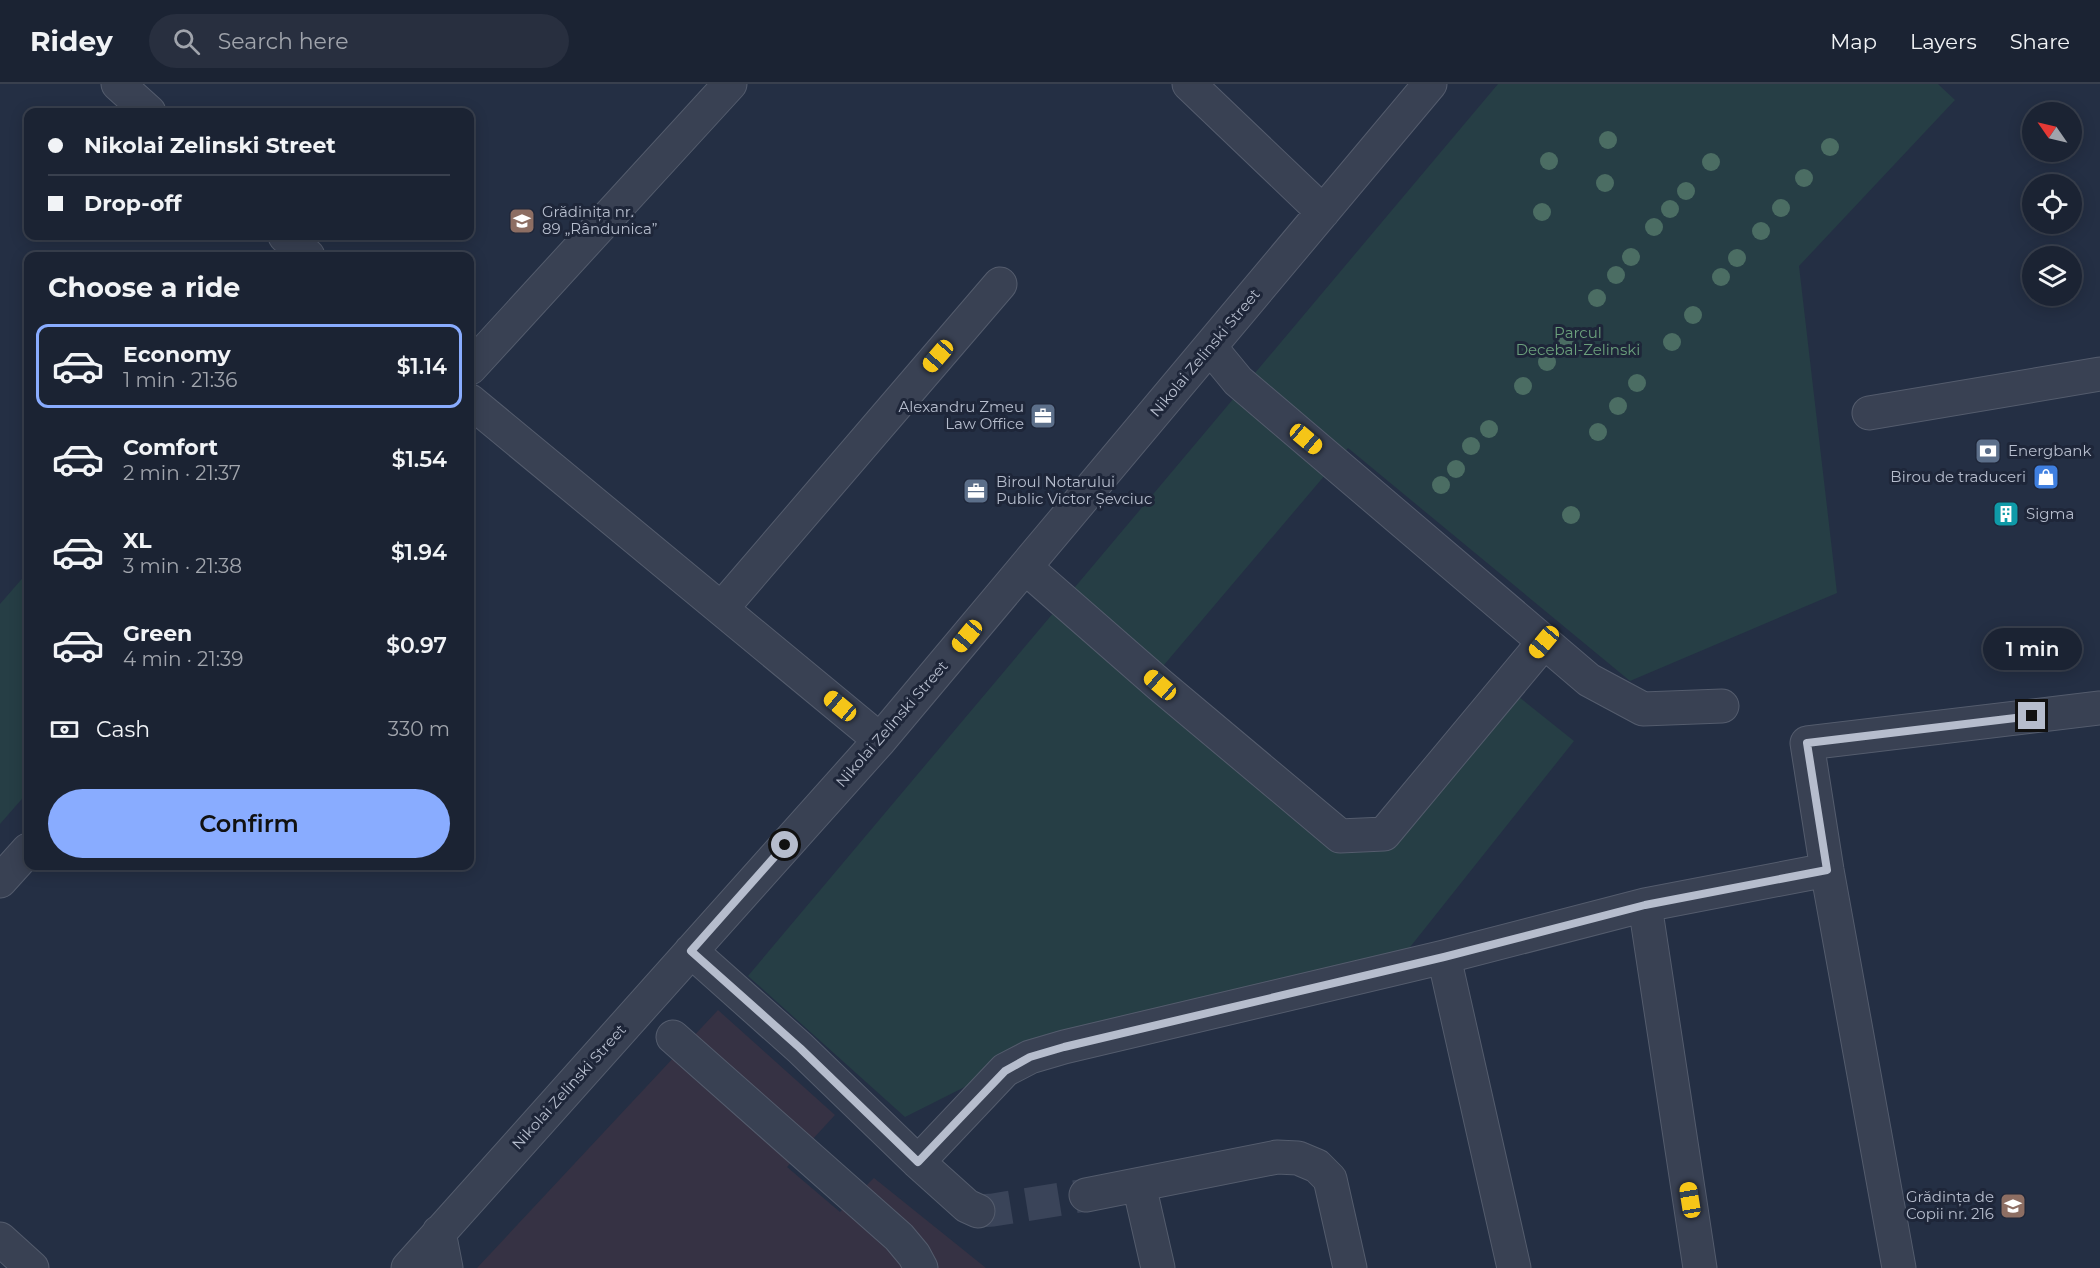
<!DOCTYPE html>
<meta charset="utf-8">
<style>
:root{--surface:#1b2333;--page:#282f3f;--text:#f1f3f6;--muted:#a0a4ac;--line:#39404e;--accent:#89acff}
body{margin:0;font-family:Montserrat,sans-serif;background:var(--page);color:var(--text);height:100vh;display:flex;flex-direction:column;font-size:22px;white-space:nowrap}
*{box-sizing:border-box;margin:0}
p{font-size:20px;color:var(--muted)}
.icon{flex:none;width:33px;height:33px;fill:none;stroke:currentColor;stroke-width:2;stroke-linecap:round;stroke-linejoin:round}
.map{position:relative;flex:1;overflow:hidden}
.details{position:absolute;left:24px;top:168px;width:450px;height:618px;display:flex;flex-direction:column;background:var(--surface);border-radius:12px;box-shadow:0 3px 15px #0003,0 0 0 2px var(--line)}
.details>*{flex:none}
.banner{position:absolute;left:24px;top:24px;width:450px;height:132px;border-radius:12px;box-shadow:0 3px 15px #0003,0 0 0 2px var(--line);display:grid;align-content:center;height:132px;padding:0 24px;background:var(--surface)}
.needle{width:39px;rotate:304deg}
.tools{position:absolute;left:2022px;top:18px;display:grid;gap:12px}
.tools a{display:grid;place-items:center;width:60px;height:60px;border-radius:50%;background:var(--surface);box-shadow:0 3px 15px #0003,0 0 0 2px var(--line);font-size:30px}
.end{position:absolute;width:27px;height:27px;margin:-14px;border:8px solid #b6bdcd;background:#111;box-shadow:0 0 0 3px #111}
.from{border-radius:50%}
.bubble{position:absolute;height:42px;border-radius:21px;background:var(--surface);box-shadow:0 3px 15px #0003,0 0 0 2px var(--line);font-size:20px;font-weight:600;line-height:42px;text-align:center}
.car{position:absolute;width:18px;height:36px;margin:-18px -9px;border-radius:8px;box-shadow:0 0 4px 2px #0007;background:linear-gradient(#f5c518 24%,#345 0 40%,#f5c518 0 76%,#345 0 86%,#f5c518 0)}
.banner b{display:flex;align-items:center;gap:21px;height:57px;font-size:22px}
.banner b+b{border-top:2px solid var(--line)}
.banner i{width:15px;height:15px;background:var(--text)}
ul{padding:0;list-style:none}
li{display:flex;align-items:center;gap:18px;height:84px;margin:0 12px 9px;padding:0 12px;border:3px solid transparent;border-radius:12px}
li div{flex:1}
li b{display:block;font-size:22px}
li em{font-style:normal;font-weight:600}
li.active{border-color:var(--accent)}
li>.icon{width:54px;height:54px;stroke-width:1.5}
h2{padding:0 24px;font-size:27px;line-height:72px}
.pay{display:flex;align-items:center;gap:15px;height:66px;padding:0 24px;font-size:22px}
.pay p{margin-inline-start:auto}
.button{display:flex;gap:12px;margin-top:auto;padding:12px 24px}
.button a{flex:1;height:69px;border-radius:36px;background:var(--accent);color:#111;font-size:24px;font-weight:600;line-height:69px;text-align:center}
header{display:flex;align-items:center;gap:36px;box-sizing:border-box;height:84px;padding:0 30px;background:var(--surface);border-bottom:2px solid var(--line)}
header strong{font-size:28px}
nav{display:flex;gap:33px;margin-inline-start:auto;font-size:21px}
.search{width:420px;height:54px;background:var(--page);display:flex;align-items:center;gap:15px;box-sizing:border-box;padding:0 21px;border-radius:33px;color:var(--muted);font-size:22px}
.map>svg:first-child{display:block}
</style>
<header>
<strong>Ridey</strong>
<div class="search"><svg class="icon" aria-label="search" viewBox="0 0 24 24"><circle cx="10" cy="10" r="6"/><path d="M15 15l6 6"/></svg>Search here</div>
<nav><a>Map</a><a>Layers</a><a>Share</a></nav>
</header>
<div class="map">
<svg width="2100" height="1184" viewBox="0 0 2100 1184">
<rect width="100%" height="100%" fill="#242f44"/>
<!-- medical -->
<path fill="#363244" d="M718 926 835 1031 787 1083 840 1128 874 1094 986 1184H477Z"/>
<!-- green -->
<path fill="#263e45" d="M1498 0H1938L1955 16 1799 182 1837 509 1630 597 1348 364 1147 601 1358 760 1519 613 1574 657 1399 877 1086 942 905 1033 748 892Z
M27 489 28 708 0 740V520Z"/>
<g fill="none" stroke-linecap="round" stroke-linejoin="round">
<!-- minor-tunnel -->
<path stroke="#3a4459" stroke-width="33" stroke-dasharray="33 16" stroke-linecap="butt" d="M978 1127 993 1126 1086 1111"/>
<!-- minor casing -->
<g stroke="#545c6d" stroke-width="35">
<path id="minor" d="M118 0 149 28
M1189 0 1323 128
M285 152 308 172
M1210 263 1238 297 1589 596 1643 625 1722 622
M470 284 730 0
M470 317 880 656
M1869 329 2100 290
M1025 483 1160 601 1340 752 1384 750 1544 558
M722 524 1000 200
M0 797 28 766
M1645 821 1700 1184
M691 867 800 964 918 1078 967 1122 978 1127
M1444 873 1514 1184
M673 953 899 1153 914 1171 921 1184
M918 1078 1005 986 1030 973 1064 963 1444 873 1645 821 1827 786
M1139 1101 1158 1184
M1086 1111 1277 1073 1298 1074 1317 1082 1330 1095 1350 1184
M439 1148 446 1184
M0 1155 32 1184
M408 1184 880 656 1430 0
M1899 1184 1827 786 1807 659 2100 624"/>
</g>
<!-- minor -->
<use href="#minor" stroke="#394153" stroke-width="33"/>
</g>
<!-- trees -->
<g fill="#4b6d63">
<circle cx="1608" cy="56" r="9"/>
<circle cx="1830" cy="63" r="9"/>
<circle cx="1549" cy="77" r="9"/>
<circle cx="1711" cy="78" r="9"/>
<circle cx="1804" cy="94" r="9"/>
<circle cx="1605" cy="99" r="9"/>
<circle cx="1686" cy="107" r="9"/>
<circle cx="1781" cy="124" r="9"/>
<circle cx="1670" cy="125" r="9"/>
<circle cx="1542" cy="128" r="9"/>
<circle cx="1654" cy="143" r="9"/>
<circle cx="1761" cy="147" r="9"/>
<circle cx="1631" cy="173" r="9"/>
<circle cx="1737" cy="174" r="9"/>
<circle cx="1616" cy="191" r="9"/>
<circle cx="1721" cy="193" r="9"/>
<circle cx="1597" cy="214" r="9"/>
<circle cx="1693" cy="231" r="9"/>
<circle cx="1566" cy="256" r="9"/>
<circle cx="1672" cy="258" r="9"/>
<circle cx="1547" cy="278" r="9"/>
<circle cx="1637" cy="299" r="9"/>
<circle cx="1523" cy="302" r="9"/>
<circle cx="1618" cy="322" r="9"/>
<circle cx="1489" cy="345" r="9"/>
<circle cx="1598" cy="348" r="9"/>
<circle cx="1471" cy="362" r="9"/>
<circle cx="1456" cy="385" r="9"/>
<circle cx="1441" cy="401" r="9"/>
<circle cx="1571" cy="431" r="9"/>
</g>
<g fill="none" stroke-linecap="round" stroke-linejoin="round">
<!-- route -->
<path stroke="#b6bdcd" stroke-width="8" d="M785 761 691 867 800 964 918 1078 1005 987 1030 973 1064 963 1444 873 1645 821 1827 786 1807 659 2032 632"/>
</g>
<!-- icons -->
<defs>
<g id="school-square" transform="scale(1.35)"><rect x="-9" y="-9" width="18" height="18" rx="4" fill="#8d6e63" stroke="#1e2639"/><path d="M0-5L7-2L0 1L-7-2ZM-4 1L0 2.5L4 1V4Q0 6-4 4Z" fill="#fff"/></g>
<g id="office-square" transform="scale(1.35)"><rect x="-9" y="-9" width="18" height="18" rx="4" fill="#5c6f8a" stroke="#1e2639"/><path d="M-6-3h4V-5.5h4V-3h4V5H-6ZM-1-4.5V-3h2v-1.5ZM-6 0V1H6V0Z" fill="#fff"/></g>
<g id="bank-square" transform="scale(1.35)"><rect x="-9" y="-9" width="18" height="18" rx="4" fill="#5c6f8a" stroke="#1e2639"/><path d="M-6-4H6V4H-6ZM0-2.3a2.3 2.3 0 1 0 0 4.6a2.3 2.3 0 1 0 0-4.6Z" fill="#fff"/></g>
<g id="shop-square" transform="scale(1.35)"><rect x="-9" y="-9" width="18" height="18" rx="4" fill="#3f7fe0" stroke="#1e2639"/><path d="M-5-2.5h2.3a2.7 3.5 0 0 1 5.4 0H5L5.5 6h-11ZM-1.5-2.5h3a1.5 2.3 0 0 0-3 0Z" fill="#fff"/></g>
<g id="building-square" transform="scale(1.35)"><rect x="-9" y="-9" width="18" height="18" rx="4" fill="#0f9aa8" stroke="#1e2639"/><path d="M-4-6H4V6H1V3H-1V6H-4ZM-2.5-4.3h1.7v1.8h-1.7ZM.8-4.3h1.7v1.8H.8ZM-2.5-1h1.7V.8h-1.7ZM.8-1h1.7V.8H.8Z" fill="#fff"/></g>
</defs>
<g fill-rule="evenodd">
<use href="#school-square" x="522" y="137"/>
<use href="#office-square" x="1043" y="332"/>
<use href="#bank-square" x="1988" y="367"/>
<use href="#shop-square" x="2046" y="393"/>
<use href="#office-square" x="976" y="407"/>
<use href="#building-square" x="2006" y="430"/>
<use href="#school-square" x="2013" y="1122"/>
</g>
<g text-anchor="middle" stroke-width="6" stroke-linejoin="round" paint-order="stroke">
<!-- poi labels -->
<g font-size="15" fill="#b6bdcd" stroke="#1e2639" text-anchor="start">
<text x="542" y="133">Grădinița nr.<tspan x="542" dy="17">89 „Rândunica”</tspan></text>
<text x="1024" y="328" text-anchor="end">Alexandru Zmeu<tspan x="1024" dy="17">Law Office</tspan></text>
<text x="2008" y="372">Energbank</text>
<text x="2026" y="398" text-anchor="end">Birou de traduceri</text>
<text x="996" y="403">Biroul Notarului<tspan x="996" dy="17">Public Victor Șevciuc</tspan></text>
<text x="2026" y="435">Sigma</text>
<text x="1994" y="1118" text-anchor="end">Grădința de<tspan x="1994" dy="17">Copii nr. 216</tspan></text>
</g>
<!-- park labels -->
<g font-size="15" fill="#6ba07c" stroke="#1e2639">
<text x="1578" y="254">Parcul<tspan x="1578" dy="17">Decebal-Zelinski</tspan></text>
</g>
<!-- street labels -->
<g font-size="15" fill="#b6bdcd" stroke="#1e2639">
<text transform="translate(1205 269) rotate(-50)" y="5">Nikolai Zelinski Street</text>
<text transform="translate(892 640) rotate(-49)" y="5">Nikolai Zelinski Street</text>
<text transform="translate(569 1003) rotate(-48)" y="5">Nikolai Zelinski Street</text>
</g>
</g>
</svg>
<div class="tools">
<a><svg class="needle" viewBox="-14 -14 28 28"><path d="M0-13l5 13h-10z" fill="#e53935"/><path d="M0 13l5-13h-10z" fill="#a0a4ac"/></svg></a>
<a><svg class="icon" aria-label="locate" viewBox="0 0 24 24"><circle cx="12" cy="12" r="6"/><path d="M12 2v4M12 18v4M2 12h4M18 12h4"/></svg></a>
<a><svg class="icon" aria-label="layers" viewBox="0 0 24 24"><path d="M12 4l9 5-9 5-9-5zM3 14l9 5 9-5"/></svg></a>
</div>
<i class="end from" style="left:785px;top:761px"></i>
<i class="end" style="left:2032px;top:632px"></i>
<div class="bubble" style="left:1983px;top:544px;width:99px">1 min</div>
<i class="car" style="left:938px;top:272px;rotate:221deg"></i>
<i class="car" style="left:1306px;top:355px;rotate:130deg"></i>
<i class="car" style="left:967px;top:552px;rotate:220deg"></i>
<i class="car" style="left:1544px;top:558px;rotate:220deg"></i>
<i class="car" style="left:1160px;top:601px;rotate:311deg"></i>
<i class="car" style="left:840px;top:622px;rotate:310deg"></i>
<i class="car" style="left:1690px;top:1116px;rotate:351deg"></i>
<div class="banner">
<b><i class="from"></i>Nikolai Zelinski Street</b>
<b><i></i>Drop-off</b>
</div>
<section class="details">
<h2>Choose a ride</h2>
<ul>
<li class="active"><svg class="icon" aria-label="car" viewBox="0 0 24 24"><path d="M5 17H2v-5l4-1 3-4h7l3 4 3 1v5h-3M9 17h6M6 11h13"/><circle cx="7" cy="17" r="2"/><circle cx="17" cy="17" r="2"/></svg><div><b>Economy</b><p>1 min · 21:36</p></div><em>$1.14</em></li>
<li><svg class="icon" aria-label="car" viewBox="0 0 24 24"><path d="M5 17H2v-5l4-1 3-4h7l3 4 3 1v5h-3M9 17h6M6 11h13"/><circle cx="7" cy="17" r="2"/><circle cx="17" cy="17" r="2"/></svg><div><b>Comfort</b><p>2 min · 21:37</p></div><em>$1.54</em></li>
<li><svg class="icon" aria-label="car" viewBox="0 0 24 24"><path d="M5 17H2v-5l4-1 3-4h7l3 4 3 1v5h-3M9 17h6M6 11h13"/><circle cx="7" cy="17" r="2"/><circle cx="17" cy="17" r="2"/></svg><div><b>XL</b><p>3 min · 21:38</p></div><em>$1.94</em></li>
<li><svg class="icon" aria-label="car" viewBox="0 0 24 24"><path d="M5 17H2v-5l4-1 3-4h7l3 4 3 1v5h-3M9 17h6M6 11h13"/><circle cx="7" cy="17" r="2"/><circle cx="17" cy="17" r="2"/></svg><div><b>Green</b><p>4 min · 21:39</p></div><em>$0.97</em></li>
</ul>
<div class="pay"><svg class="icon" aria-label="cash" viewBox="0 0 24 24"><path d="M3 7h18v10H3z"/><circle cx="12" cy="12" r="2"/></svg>Cash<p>330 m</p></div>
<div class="button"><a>Confirm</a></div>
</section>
</div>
